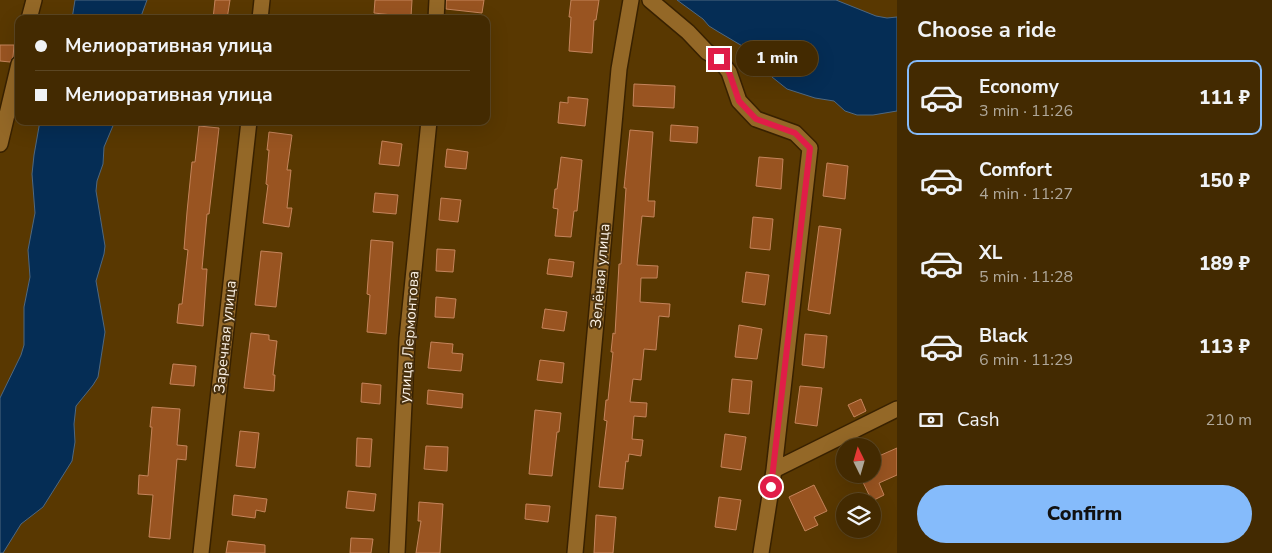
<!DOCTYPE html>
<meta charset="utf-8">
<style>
:root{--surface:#432a01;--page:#4a320b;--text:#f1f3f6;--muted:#afa799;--line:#5b4623;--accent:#85bbfb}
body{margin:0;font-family:"Nunito Sans",sans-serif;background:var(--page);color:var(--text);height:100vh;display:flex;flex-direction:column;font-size:19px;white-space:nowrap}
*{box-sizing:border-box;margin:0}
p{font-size:16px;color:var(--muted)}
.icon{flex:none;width:28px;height:28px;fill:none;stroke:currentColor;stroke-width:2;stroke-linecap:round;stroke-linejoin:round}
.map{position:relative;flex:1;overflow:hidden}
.details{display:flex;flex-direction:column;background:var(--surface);width:375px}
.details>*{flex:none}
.hud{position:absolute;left:15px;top:15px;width:475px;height:110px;border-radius:10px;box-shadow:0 5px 20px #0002,0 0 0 1px var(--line);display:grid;align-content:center;height:110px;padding:0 20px;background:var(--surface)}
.needle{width:32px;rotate:355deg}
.fabs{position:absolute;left:836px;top:438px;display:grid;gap:10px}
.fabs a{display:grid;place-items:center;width:45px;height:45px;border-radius:50%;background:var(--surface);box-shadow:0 5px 20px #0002,0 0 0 1px var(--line);font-size:25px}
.end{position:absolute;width:22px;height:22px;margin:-11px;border:6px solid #e11d48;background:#fff;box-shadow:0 0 0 2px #fff}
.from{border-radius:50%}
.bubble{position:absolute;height:35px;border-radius:18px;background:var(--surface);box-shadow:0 5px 20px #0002,0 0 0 1px var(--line);font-size:16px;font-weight:800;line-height:35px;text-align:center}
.hud b{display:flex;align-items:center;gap:18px;height:48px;font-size:19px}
.hud b+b{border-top:1px solid var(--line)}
.hud i{width:12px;height:12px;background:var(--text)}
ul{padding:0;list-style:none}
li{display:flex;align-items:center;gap:15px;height:75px;margin:0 10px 8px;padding:0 10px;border:2px solid transparent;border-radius:10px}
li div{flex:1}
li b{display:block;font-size:19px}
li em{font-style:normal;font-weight:800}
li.selected{border-color:var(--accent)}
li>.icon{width:45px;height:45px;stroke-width:1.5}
h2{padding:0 20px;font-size:22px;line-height:60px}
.pay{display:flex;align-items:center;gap:12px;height:55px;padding:0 20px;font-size:19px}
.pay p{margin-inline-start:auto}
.primary-button{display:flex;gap:10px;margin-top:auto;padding:10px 20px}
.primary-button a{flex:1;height:58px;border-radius:30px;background:var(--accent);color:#111;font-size:20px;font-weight:800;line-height:58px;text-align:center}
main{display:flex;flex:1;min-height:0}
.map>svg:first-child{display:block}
</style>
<main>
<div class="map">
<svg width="897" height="553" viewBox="0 0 897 553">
<rect width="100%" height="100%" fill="#593801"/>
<!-- water -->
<path fill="#052d55" stroke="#4f6880" d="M75 0H147L140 19H72Z
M677 0H836L876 16 887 18 897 17V111L873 115H857L845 111 834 101 815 98 787 89 772 77 749 50 717 31 709 26 703 19Z
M40 121H115L104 147 103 164 97 181 96 191 105 246 104 254 96 281 105 332 98 377 93 385 76 406 74 424 75 442 72 461 43 507 21 524 3 553H0V398L21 355 24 345V307L30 277 28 250 35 213 32 174 34 155Z"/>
<!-- building -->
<path fill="#995421" stroke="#c5845b" d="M215 0H230L227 19H213Z
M375 0H412L411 17 374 13Z
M446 0H484L482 13 446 9Z
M571 0H599L596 20H594L592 53 569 51 571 17H569Z
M0 45H14L13 57 10 62 0 61Z
M634 84 675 86 674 108 633 106Z
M568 97 588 99 585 126 558 123 560 102 568 103Z
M671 125 698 127 697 143 670 141Z
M199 126 219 128 209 214H207L202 269H207L203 326 177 323 179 304H182L188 250 184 249 187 212 192 162H195Z
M630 130 653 132 648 201H655L654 217 642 216 637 265 658 266 657 278H641L640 302 670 304 669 317 659 316 656 350 644 349 641 380 633 379 630 402 647 403 646 417 634 416 632 439 643 440 641 456 629 454 628 462 626 461 623 489 599 487 607 421 604 420 606 400H608L613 352H611L613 333 615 334 619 264H621L626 188H624Z
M269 132 292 135 287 170H291L287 208H292L289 227 263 223 268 185 266 184 269 150H267Z
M382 141 402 144 399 166 379 164Z
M447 149 468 152 466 169 445 167Z
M561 157 582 160 577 211H574L571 237 555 236 558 209 553 208 555 189H557Z
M759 157 783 159 781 189 756 186Z
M827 163 848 166 845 199 823 196Z
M375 193 398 195 396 214 373 212Z
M441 198 461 200 458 222 439 220Z
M753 217 773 219 770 250 750 248Z
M819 226 841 229 830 314 808 310Z
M371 240 393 242 386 334 367 332 370 295 367 294Z
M437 249 455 250 453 272 436 271Z
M261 251 282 253 276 307 255 305Z
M549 259 574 262 572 277 547 274Z
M746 272 769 275 765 305 742 302Z
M436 297 456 299 454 318 435 317Z
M545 309 567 312 564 331 542 328Z
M739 325 762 329 757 359 735 357Z
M251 333 269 335V340L277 341 273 375H275L274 391 244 388Z
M805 334 827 336 824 368 802 365Z
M431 342 453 344 452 353 463 354 461 371 428 368Z
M540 360 564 363 562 383 537 380Z
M173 364 196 366 194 386 170 384Z
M732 379 752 381 749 414 729 412Z
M362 383 381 385 380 404 361 402Z
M800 386 822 388 817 426 795 423Z
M428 390 463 394 462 408 427 404Z
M861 399 866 411 854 417 848 405Z
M152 407 180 409 177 445 187 446 186 460 177 459 170 539 149 537 153 495 138 494 139 475 148 476 152 427H150Z
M535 410 561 413 559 432H557L552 476 529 474Z
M240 431 259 433 255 468 236 466Z
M725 434 746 437 741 470 721 467Z
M357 438 372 439 370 467 356 466Z
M426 446 448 447 447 471 424 469Z
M897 448V475L879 483 884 495 872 501 859 474H872V459Z
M814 485 827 511 814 517 818 525 805 531 789 497Z
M348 491 376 494 374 511 346 508Z
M234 495 267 499 265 512 256 510 255 518 232 515Z
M719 497 741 500 736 530 715 527Z
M419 502 443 504 440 553H416L421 521H418Z
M526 504 550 506 548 522 525 519Z
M596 515 616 517 613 553H594Z
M351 538 373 539 371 553H350Z
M228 541 265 545V553H226Z"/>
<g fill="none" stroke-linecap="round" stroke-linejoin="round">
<!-- minor casing -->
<g stroke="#382100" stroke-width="18">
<path id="minor" d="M650 0 688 32 707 52 719 59 729 72 739 101 756 119 795 133 810 148 774 470 897 409
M29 19 34 0
M260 19 262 0
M436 19 437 0
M0 144 19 64
M201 553 249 121
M397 553 407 339 429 121
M575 553 619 69 631 0
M761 553 774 470"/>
</g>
<!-- minor -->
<use href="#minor" stroke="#946827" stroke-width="15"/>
</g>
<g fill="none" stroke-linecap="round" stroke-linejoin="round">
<!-- route -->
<path stroke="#e11d48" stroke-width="6" d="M719 59 729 72 739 101 756 119 795 133 810 148 771 487"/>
</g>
<g text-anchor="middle" stroke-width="4" stroke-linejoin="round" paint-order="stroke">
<!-- street labels -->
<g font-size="15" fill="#fcf2e6" stroke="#48300e">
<text transform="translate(600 276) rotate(-85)" y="5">Зелёная улица</text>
<text transform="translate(225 337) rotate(-84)" y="5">Заречная улица</text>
<text transform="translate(409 337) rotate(-86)" y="5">улица Лермонтова</text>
</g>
</g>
</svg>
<div class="fabs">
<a><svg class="needle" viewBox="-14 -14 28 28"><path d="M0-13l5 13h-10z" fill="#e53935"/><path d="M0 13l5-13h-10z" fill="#afa799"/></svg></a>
<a><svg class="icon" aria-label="layers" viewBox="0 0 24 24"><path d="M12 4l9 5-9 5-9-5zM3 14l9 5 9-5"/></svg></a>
</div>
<i class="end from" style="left:771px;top:487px"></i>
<i class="end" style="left:719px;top:59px"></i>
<div class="bubble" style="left:736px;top:41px;width:82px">1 min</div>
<div class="hud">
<b><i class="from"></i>Мелиоративная улица</b>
<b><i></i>Мелиоративная улица</b>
</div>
</div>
<section class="details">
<h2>Choose a ride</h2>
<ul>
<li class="selected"><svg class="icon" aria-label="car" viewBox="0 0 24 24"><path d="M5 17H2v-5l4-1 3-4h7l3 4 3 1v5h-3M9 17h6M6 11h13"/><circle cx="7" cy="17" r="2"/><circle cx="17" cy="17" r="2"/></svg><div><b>Economy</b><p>3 min · 11:26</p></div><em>111 ₽</em></li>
<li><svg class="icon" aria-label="car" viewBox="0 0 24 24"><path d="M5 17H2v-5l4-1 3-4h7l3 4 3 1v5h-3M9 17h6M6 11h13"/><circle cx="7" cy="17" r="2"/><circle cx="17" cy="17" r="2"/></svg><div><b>Comfort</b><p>4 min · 11:27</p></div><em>150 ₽</em></li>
<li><svg class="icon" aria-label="car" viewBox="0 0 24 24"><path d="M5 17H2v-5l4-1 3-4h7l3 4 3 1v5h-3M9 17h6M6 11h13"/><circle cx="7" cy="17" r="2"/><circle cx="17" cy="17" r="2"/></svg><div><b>XL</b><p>5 min · 11:28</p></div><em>189 ₽</em></li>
<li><svg class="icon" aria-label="car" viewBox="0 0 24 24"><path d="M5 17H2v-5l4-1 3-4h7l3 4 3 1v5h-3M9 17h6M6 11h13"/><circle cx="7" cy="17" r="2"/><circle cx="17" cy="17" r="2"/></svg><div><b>Black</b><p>6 min · 11:29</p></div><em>113 ₽</em></li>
</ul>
<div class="pay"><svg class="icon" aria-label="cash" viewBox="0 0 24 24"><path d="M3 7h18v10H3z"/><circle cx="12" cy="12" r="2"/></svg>Cash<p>210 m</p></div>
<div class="primary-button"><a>Confirm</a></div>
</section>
</main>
